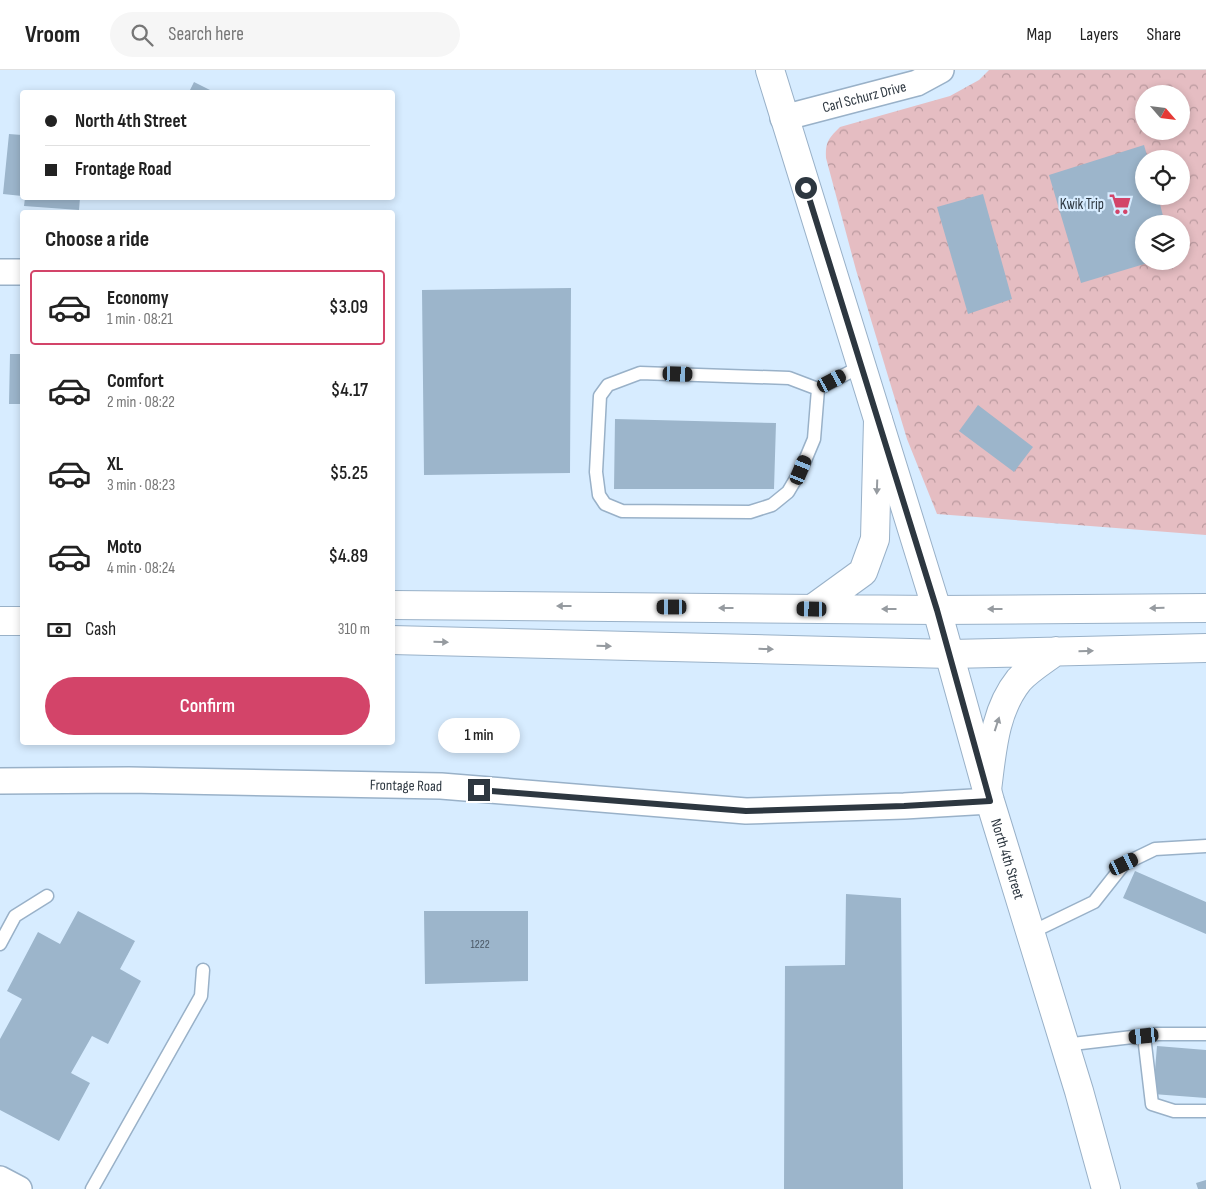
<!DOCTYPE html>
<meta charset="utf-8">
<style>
:root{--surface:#fff;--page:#f6f6f6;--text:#222;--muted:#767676;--line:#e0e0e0;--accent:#d34469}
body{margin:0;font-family:"Sofia Sans Condensed",sans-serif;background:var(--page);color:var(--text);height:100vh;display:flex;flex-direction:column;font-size:19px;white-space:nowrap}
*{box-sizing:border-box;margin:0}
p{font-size:16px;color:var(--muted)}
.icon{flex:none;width:28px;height:28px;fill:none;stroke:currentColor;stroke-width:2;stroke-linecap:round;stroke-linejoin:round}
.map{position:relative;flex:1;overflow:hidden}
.details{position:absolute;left:20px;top:140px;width:375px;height:535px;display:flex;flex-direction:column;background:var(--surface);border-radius:5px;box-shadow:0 2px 8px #0003}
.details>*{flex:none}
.hud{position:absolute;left:20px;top:20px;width:375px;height:110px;border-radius:5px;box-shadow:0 2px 8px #0003;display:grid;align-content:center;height:110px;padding:0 25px;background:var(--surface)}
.needle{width:32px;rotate:118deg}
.controls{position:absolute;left:1135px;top:15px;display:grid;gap:10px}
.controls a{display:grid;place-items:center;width:55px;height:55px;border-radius:50%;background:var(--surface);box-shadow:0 2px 8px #0003;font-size:25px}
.end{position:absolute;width:22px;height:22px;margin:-11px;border:6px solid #2d3740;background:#fff;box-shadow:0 0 0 2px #fff}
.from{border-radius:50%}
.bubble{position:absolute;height:35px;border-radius:18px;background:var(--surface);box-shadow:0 2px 8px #0003;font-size:16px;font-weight:600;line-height:35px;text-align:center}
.car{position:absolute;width:15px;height:30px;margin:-15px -8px;border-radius:6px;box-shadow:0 0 4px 1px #0007;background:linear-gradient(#222 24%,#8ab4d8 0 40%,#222 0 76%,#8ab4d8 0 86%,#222 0)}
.hud b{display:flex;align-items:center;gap:18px;height:48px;font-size:19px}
.hud b+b{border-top:1px solid var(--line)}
.hud i{width:12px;height:12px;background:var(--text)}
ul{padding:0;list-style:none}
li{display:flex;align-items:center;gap:15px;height:75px;margin:0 10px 8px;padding:0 15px;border:2px solid transparent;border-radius:5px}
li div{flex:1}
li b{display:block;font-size:19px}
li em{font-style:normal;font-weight:600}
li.current{border-color:var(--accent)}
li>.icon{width:45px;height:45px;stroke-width:1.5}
h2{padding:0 25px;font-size:22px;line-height:60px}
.pay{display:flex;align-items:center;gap:12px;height:55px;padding:0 25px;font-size:19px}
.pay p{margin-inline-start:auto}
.button{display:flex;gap:10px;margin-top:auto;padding:10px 25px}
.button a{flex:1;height:58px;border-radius:30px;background:var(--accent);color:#fff;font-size:20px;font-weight:600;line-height:58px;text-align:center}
header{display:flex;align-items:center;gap:30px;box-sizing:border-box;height:70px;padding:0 25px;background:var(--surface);border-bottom:1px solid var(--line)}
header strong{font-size:24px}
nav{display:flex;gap:28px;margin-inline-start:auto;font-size:18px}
.search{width:350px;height:45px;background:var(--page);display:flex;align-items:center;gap:12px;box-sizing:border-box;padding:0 18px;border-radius:28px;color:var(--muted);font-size:19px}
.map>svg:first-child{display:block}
</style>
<header>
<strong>Vroom</strong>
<div class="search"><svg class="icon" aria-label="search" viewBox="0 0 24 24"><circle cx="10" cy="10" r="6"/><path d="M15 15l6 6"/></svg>Search here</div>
<nav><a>Map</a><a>Layers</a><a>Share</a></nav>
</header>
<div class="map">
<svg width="1206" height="1119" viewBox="0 0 1206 1119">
<defs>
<pattern id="forest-crowns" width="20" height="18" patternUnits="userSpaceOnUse" patternTransform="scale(1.25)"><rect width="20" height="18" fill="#e5bdc2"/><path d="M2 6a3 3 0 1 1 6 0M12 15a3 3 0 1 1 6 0" fill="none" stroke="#ba9a9f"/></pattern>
</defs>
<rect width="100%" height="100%" fill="#d7ecff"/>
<!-- forest -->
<path fill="url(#forest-crowns)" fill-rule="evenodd" d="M989 0H1206V465L937 444 907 369 856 200 826 88C825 72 829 68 840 57L950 26 979 10ZM1144 24H1181V61H1144ZM1144 89H1181V126H1144ZM1144 154H1181V191H1144Z"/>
<!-- building -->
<path fill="#9cb5cb" d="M194 12 214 22H189Z
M9 64 22 65V126L3 124Z
M1144 75 1148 89H1144V126H1158L1165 154H1144V191L1151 192 1081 213 1049 105Z
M983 124 1012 229 968 244 937 137Z
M25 128H80L79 140 24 136Z
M571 218 570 403 424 405 422 220Z
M10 284H22V334H9Z
M978 335 1033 377 1014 402 959 361Z
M615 349 776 353 774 419H614Z
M1135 801 1206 832V864L1123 828Z
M846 824 901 828 903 1119H784L785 896 845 895Z
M78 841 135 871 120 899 141 911 108 974 92 966 71 1003 90 1013 59 1071 0 1040V969L22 929 7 921 38 862 60 874Z
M424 841H528V911L425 914Z
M1157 976 1206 980V1028L1153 1024Z
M1206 1110V1119H1198L1196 1113Z"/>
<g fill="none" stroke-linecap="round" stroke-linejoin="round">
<!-- service casing -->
<g stroke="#99b1c8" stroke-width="15">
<path id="service" d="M818 319 789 308 640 303 608 315 600 326 596 402 599 425 605 434 622 441 750 442 772 435 788 422 801 400 814 369 818 319 861 296
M1030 863 1094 832 1124 794 1155 779 1206 776
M0 874 15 846 47 826
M1144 966 1152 1034 1174 1041H1206
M1064 975 1158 964H1206
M92 1119 201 926 203 900"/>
</g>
<!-- minor casing -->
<g stroke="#99b1c8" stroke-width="28">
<g id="minor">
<path id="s1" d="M783 48 917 13 941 0"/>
<path d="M0 202H22"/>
<path id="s2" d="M0 711 129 710 441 716 746 741 904 736 990 731"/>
<path d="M0 1109 19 1119"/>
</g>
</g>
<!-- tertiary casing -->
<g stroke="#99b1c8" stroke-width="30">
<g id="tertiary">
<path id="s3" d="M770 0 937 540 990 731 1079 1021 1106 1119"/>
</g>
</g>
<!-- trunk casing -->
<g stroke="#99b1c8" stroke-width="30">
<path id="trunk" d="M392 535 937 540 1206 538
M812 539 863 502 875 469 878 350
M0 551H22
M392 570 950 584 1206 578
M987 720C992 682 994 641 1019 610 1029 599 1044 590 1056 581"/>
</g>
<!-- service -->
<use href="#service" stroke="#fff" stroke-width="12"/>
<!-- minor -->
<use href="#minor" stroke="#fff" stroke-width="25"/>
<!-- tertiary -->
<use href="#tertiary" stroke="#fff" stroke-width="28"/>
<!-- trunk -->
<use href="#trunk" stroke="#fff" stroke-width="28"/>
</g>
<!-- one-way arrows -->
<defs><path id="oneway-solid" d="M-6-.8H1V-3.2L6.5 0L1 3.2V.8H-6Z" transform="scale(1.25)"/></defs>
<g fill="#969ba0">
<use href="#oneway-solid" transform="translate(877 417) rotate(92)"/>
<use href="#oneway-solid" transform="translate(564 536) rotate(-180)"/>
<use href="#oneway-solid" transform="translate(726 538) rotate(-180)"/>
<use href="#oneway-solid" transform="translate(1157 538) rotate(179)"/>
<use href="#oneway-solid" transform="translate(889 539) rotate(-180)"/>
<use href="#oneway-solid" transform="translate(995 539) rotate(180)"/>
<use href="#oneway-solid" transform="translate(441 572) rotate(1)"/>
<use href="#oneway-solid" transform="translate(604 576) rotate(1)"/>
<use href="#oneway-solid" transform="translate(766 579) rotate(1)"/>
<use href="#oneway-solid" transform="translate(1086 581) rotate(-1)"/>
<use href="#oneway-solid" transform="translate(997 654) rotate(-72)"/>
</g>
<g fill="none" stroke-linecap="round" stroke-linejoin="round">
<!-- route -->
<path stroke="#2d3740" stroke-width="6" d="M479 720 746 741 904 736 990 731 937 540 806 118"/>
</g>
<!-- icons -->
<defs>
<g id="supermarket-bare" transform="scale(1.725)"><path d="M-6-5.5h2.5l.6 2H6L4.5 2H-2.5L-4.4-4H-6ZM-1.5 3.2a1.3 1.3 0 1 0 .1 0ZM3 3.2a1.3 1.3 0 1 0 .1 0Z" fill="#d34469" stroke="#d7ecff" stroke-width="2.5" paint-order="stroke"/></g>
</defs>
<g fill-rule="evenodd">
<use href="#supermarket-bare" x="1120" y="134"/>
</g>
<g text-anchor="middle" stroke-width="4.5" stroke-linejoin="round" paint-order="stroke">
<!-- number labels -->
<g font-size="12" fill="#495663">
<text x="480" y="878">1222</text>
</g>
<!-- street labels -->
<g font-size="15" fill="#2d3740" stroke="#d7ecff">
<text dy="5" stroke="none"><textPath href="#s1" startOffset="84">Carl Schurz Drive</textPath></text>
<text dy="5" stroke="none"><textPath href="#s2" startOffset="406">Frontage Road</textPath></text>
<text dy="5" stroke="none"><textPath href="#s3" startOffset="824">North 4th Street</textPath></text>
</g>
<!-- poi labels -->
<g font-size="15" fill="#2d3740" stroke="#d7ecff" text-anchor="end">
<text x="1104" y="139">Kwik Trip</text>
</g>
</g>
</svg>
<div class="controls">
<a><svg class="needle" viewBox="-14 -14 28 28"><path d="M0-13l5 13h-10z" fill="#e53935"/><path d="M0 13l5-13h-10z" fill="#767676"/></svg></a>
<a><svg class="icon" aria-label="locate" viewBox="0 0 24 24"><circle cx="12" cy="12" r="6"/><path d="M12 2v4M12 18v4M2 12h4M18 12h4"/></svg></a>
<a><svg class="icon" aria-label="layers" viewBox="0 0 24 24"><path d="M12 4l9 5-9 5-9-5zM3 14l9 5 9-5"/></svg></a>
</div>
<i class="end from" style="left:806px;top:118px"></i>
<i class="end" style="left:479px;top:720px"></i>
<div class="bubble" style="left:438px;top:648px;width:82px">1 min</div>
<i class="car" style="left:678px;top:304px;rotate:92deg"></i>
<i class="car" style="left:832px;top:311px;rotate:62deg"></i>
<i class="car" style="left:801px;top:400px;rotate:22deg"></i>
<i class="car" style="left:672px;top:537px;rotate:270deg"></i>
<i class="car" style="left:812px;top:539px;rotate:271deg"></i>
<i class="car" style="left:1124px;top:794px;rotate:64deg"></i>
<i class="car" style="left:1144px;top:966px;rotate:264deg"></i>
<div class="hud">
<b><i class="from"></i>North 4th Street</b>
<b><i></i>Frontage Road</b>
</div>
<section class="details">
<h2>Choose a ride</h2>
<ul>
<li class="current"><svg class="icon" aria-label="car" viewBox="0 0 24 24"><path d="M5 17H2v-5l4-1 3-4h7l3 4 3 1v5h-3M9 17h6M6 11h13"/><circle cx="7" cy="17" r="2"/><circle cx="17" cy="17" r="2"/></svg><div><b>Economy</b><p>1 min · 08:21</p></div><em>$3.09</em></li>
<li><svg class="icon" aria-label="car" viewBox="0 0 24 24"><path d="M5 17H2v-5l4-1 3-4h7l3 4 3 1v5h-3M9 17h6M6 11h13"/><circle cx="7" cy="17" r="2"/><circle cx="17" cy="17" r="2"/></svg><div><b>Comfort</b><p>2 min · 08:22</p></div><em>$4.17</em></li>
<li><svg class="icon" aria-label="car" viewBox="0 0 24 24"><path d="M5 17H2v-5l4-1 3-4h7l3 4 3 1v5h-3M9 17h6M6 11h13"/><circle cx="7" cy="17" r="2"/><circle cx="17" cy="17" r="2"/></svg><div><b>XL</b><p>3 min · 08:23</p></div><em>$5.25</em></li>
<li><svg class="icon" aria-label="car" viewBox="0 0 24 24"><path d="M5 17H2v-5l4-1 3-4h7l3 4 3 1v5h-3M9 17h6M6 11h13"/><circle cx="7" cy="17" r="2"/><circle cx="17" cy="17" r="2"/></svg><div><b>Moto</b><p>4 min · 08:24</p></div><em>$4.89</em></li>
</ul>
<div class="pay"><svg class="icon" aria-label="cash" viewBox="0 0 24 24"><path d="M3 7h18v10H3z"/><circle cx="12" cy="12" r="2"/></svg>Cash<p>310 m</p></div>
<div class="button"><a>Confirm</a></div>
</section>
</div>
